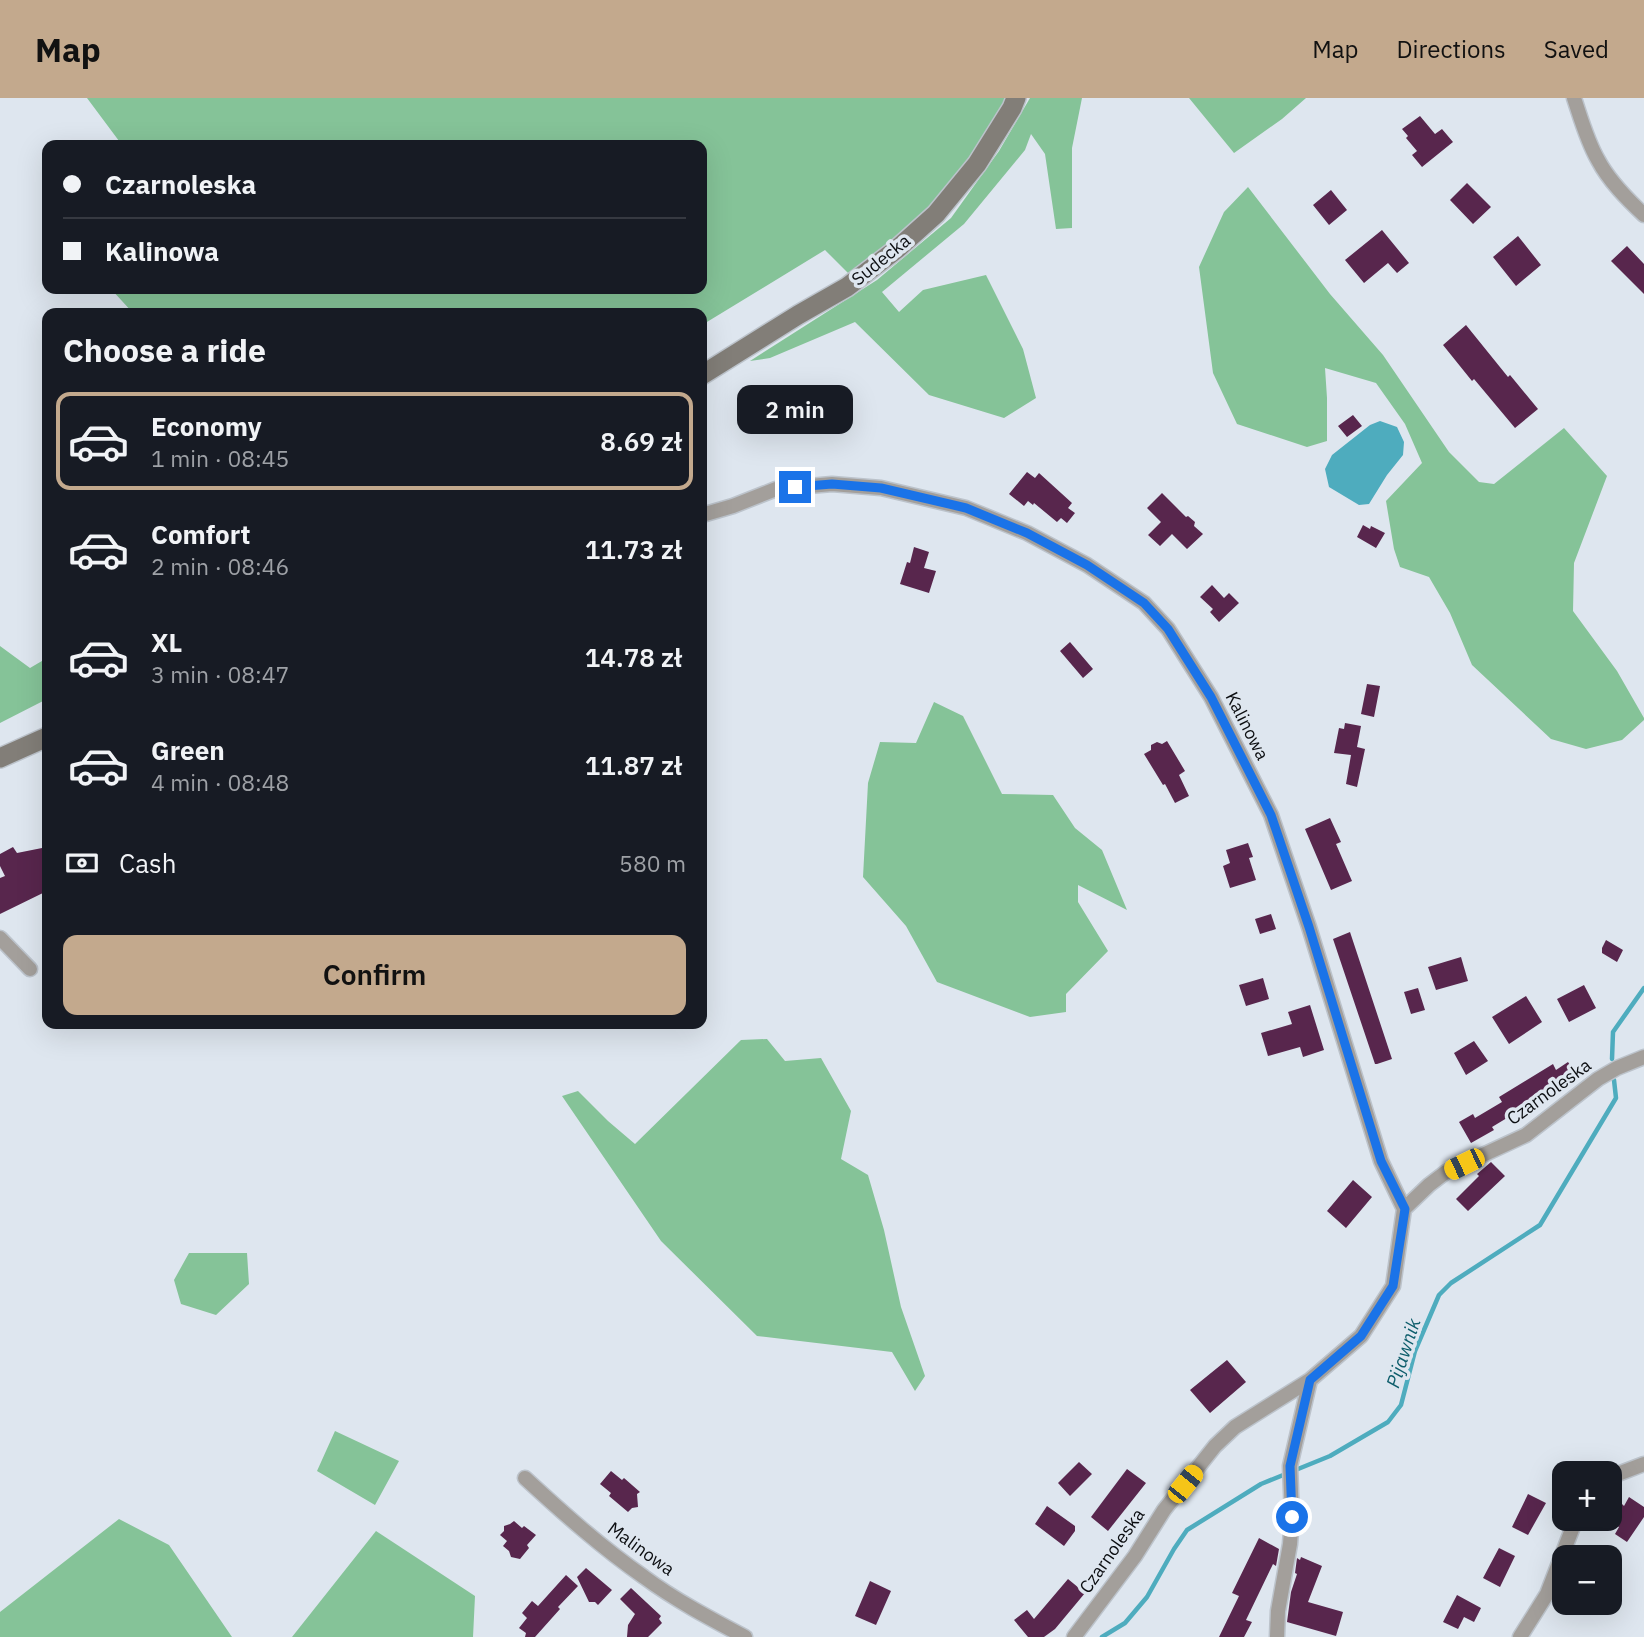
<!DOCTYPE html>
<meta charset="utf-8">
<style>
:root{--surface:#171b24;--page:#242831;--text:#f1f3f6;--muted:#9ea1a6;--line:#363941;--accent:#c3a98d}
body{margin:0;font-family:"IBM Plex Sans",sans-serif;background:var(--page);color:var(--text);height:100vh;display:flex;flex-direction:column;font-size:26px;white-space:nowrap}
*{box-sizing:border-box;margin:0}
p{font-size:23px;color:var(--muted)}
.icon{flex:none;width:38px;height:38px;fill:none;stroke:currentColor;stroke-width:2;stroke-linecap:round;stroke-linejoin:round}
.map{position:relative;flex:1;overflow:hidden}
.sheet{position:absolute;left:42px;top:210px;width:665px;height:721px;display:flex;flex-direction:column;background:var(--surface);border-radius:14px;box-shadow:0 7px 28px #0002}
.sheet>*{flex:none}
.banner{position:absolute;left:42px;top:42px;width:665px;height:154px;border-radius:14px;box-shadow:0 7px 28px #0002;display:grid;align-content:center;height:154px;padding:0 21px;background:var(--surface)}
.buttons{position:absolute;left:1552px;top:1363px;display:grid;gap:14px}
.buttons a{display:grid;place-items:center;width:70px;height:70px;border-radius:14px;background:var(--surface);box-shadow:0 7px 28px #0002;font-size:35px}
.end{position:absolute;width:32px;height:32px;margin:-16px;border:9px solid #1a73e8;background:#fff;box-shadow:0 0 0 4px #fff}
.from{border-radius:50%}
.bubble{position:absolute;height:49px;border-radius:14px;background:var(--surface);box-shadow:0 7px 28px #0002;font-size:23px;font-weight:600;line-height:49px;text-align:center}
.car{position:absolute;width:21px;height:42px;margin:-21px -10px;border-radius:9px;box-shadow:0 0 5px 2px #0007;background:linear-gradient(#f5c518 24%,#345 0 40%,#f5c518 0 76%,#345 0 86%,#f5c518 0)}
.banner b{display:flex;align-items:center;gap:24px;height:66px;font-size:26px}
.banner b+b{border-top:2px solid var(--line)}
.banner i{width:18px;height:18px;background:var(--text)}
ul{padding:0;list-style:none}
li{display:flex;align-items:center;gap:21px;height:98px;margin:0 14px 10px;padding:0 7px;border:4px solid transparent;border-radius:14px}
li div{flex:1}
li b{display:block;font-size:26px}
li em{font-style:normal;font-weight:600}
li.active{border-color:var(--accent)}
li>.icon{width:63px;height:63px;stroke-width:1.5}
h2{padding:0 21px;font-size:32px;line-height:84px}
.pay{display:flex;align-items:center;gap:18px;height:77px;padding:0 21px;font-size:26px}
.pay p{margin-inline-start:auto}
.cta{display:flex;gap:14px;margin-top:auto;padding:14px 21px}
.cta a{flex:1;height:80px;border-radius:14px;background:var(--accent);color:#111;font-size:28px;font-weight:600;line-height:80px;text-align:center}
header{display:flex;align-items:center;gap:42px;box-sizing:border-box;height:98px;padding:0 35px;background:var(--accent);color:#111}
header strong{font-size:33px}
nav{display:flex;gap:38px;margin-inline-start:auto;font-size:24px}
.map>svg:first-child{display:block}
</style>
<header>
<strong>Map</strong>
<nav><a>Map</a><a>Directions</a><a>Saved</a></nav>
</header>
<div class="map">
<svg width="1644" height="1539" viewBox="0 0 1644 1539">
<rect width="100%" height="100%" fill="#dee6ef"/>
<!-- green -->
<path fill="#85c398" d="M87 0H1009L982 50 900 150 849 176 825 152 702 227V215H133L111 191H702V47H122Z
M1030 0H1082L1072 50V130L1056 131 1045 56 1031 36 1025 52 964 126 882 194 899 214 923 192 986 177 1023 251 1036 300 1004 320 929 297 855 224 770 260 750 263 877 182 951 120 999 53Z
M1189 0H1306L1282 21 1234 55Z
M1248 89 1330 196 1383 257 1449 354 1479 384 1494 386 1564 330 1607 378 1574 465 1573 513 1617 573 1644 620V622L1622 642 1586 651 1551 641 1472 567 1450 515 1429 479 1400 469 1394 451 1386 403 1422 365 1405 326 1376 285 1325 270 1327 300V343L1307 349 1237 326 1213 275 1199 169 1224 114Z
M0 548 30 570 47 560V601L0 625Z
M934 604 963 618 1002 696 1053 697 1075 730 1102 752 1127 812 1078 787V804L1108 853 1066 896V914L1030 919 937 884 906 828 863 779 868 685 880 644 916 645Z
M767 941 785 963 821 960 851 1013 841 1061 868 1077 884 1132 901 1209 925 1278 915 1293 892 1254 757 1238 661 1143 562 998 578 993 608 1023 635 1046 741 942Z
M189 1155H247L249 1186 216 1217 181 1206 174 1182Z
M335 1333 399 1363 375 1407 317 1373Z
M119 1421 169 1447 232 1539H0V1514Z
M376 1433 475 1498 473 1539H292Z"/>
<!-- water -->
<path fill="#4eacbe" d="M1380 323 1397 329 1404 344 1403 357 1387 377 1369 406 1359 407 1329 389 1325 371 1332 357 1370 327Z"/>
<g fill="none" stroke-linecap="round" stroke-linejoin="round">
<!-- stream -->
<path stroke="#4eacbe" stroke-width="4.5" d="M1612 961 1613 934 1644 890
M1102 1539 1125 1525 1147 1499 1174 1451 1187 1432 1261 1386 1330 1358 1388 1324 1401 1307 1415 1253 1439 1197 1451 1185 1540 1127 1616 1000 1614 982"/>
</g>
<!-- building -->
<path fill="#58264d" d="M1420 18 1435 36 1442 31 1453 44 1422 69 1412 57 1417 53 1406 40 1408 38 1402 31Z
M1467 85 1491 109 1473 126 1450 102Z
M1331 92 1347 112 1329 127 1313 107Z
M1382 132 1409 165 1397 175 1388 165 1364 185 1345 162Z
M1518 138 1541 167 1516 188 1493 159Z
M1627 148 1644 166V196L1611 163Z
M1466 227 1508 279 1510 277 1538 311 1515 330 1474 281 1472 283 1443 247Z
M1353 317 1362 328 1347 339 1338 328Z
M1027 374 1035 380 1039 375 1072 405 1068 410 1075 415 1067 425 1061 420 1057 424 1034 405 1033 407 1028 403 1024 408 1009 396Z
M1162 395 1186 419 1188 418 1195 424 1194 428 1203 436 1187 451 1172 436 1160 448 1148 437 1161 424 1147 410Z
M1363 427 1370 431 1371 428 1385 435 1376 450 1357 439Z
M914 449 929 454 924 470 936 473 929 495 900 486 907 464 910 465Z
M1212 487 1224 500 1229 495 1239 505 1219 524 1210 514 1213 511 1200 499Z
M1070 544 1093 571 1083 580 1060 553Z
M1367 586 1380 588 1374 619 1361 616Z
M1345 625 1361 628 1357 649 1365 651 1357 689 1346 686 1351 657 1334 655 1339 630 1344 631Z
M1167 643 1185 673 1179 677 1189 698 1175 705 1165 686 1163 687 1144 656 1151 652V647L1157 644 1162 646Z
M1330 720 1341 744 1336 746 1352 783 1331 792 1305 731Z
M1248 745 1253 759 1249 760 1256 782 1230 790 1223 768 1230 765 1226 752Z
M13 749 17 755 42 750 47 763V793L0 816V780L5 778 0 768V756Z
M1271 816 1276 831 1260 836 1255 821Z
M1350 834 1392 961 1377 966H1375L1333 841Z
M1606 842 1623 852 1617 864 1602 855V850Z
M1461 859 1468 883 1436 892 1428 869Z
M1263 880 1269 901 1246 908 1239 887Z
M1584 887 1596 910 1569 924 1557 901Z
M1418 890 1425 912 1411 916 1404 894Z
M1526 898 1542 924 1509 946 1492 919Z
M1310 907 1324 952 1303 959 1300 949 1268 958 1261 935 1292 926 1288 914Z
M1474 943 1488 963 1466 977 1454 955Z
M1568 964 1577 978 1492 1029 1494 1032 1471 1045 1459 1024 1473 1016 1475 1020 1502 1004 1499 999 1553 966 1556 972Z
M1491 1064 1505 1078 1468 1113 1456 1101 1479 1078 1477 1076Z
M1353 1082 1372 1099 1346 1130 1327 1113Z
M1227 1262 1246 1284 1210 1315 1190 1292Z
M1079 1364 1092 1376 1070 1398 1058 1385Z
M1127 1371 1146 1385 1108 1433 1091 1419Z
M611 1373 622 1382 624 1380 640 1394 637 1396 638 1409 632 1410 628 1414 609 1398 611 1395 600 1386Z
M1528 1396 1546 1405 1528 1437 1512 1429Z
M1629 1399 1644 1409V1419L1627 1444 1615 1436 1619 1429 1610 1423 1622 1406 1624 1408Z
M1047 1408 1075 1428V1433L1064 1448 1035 1426Z
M514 1423 522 1430 524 1428 536 1437 527 1447 529 1450 520 1461 511 1459 509 1453 503 1448 507 1443 500 1437 504 1433V1428L510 1426Z
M1259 1440 1279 1451 1276 1468 1273 1466 1246 1522 1252 1524 1244 1539H1219L1239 1498 1232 1495Z
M1499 1450 1515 1458 1500 1489 1483 1480Z
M1301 1459 1322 1468 1308 1504 1343 1514 1336 1538 1287 1524 1291 1494 1297 1476 1295 1475 1297 1460 1300 1462Z
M586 1470 612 1492 598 1507 595 1504H589L577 1479Z
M566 1477 578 1488 558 1509 560 1511 535 1539H525L526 1535 519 1530 527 1520 522 1515 532 1503 538 1508Z
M1068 1481 1085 1495 1055 1531 1044 1539H1028L1014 1522 1027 1512 1034 1521Z
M870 1483 891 1493 876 1527 855 1518Z
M631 1490 661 1518 659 1521 662 1525 648 1539H627L628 1527 635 1516 620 1501Z
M1457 1497 1481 1510 1474 1524 1464 1519 1458 1531 1443 1524Z"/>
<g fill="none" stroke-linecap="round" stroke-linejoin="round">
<!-- street casing -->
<g stroke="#bcc3cb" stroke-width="17">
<path id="street" d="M1574 0C1581 21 1587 43 1598 62 1609 83 1627 101 1644 117
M702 417 733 408 776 391 832 386 881 390 966 410 1027 435 1087 467 1144 505 1168 531 1211 599 1271 717 1309 829 1381 1063 1404 1111
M0 840 30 871
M1610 1379 1644 1366
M525 1380C563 1415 601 1449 644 1479 675 1502 711 1521 745 1539
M1074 1539 1135 1458 1164 1412 1215 1348 1235 1329 1310 1282 1361 1238 1393 1188 1404 1111 1429 1087 1446 1074 1526 1037 1598 981 1617 970 1644 959
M1277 1539 1278 1513 1290 1446 1292 1419 1290 1368 1310 1282
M1520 1539 1547 1496 1576 1421"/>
</g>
<!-- secondary casing -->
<g stroke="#bcc3cb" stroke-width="22">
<path id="secondary" d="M702 277 798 217 847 189 897 151 936 116 977 66 1012 10 1016 0
M0 660 47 639"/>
</g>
<!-- street -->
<use href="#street" stroke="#a39f9b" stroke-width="14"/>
<!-- secondary -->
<use href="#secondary" stroke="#827e78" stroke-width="19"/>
</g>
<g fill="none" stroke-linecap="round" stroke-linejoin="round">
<!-- route -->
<path stroke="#1a73e8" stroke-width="9" d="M795 389 832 386 881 390 966 410 1027 435 1087 467 1144 505 1168 531 1211 599 1271 717 1309 829 1381 1063 1405 1111 1393 1188 1361 1238 1310 1282 1290 1368 1292 1419"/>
</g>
<g text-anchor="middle" stroke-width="7" stroke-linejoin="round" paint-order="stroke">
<!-- street labels -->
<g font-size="18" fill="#0b0d10" stroke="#dee6ef">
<text transform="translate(881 162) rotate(-39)" y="6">Sudecka</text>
<text transform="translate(1247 628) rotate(63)" y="6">Kalinowa</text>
<text transform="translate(1549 994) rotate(-36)" y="6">Czarnoleska</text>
<text transform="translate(641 1451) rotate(36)" y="6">Malinowa</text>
<text transform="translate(1112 1453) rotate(-55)" y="6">Czarnoleska</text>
</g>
<!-- water labels -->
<g font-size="19" font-style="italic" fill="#0d5d6b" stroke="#dee6ef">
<text transform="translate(1403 1255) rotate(-72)" y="7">Pijawnik</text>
</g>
</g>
</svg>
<div class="buttons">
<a>+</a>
<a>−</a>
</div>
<i class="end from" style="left:1292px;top:1419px"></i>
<i class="end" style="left:795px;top:389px"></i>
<div class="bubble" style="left:737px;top:287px;width:116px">2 min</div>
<i class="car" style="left:1464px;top:1066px;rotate:244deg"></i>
<i class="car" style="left:1185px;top:1386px;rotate:39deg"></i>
<div class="banner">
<b><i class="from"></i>Czarnoleska</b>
<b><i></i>Kalinowa</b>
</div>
<section class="sheet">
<h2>Choose a ride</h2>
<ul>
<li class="active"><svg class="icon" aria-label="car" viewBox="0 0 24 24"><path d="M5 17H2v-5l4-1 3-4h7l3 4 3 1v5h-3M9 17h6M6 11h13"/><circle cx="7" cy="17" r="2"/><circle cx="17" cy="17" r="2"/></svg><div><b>Economy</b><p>1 min · 08:45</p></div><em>8.69 zł</em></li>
<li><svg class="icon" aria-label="car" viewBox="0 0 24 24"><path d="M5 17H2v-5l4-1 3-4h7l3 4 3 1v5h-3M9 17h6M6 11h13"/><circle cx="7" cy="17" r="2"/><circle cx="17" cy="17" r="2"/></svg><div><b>Comfort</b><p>2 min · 08:46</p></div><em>11.73 zł</em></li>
<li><svg class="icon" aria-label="car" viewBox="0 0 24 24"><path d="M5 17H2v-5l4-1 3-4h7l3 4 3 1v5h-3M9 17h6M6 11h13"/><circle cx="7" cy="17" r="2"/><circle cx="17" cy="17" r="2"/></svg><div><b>XL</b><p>3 min · 08:47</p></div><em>14.78 zł</em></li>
<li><svg class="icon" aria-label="car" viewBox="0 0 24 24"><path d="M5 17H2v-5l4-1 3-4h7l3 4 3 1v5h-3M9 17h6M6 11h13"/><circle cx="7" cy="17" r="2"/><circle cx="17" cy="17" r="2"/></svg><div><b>Green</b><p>4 min · 08:48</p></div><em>11.87 zł</em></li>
</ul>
<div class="pay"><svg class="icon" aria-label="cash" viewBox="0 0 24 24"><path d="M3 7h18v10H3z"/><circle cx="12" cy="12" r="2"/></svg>Cash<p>580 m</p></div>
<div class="cta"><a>Confirm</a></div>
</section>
</div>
